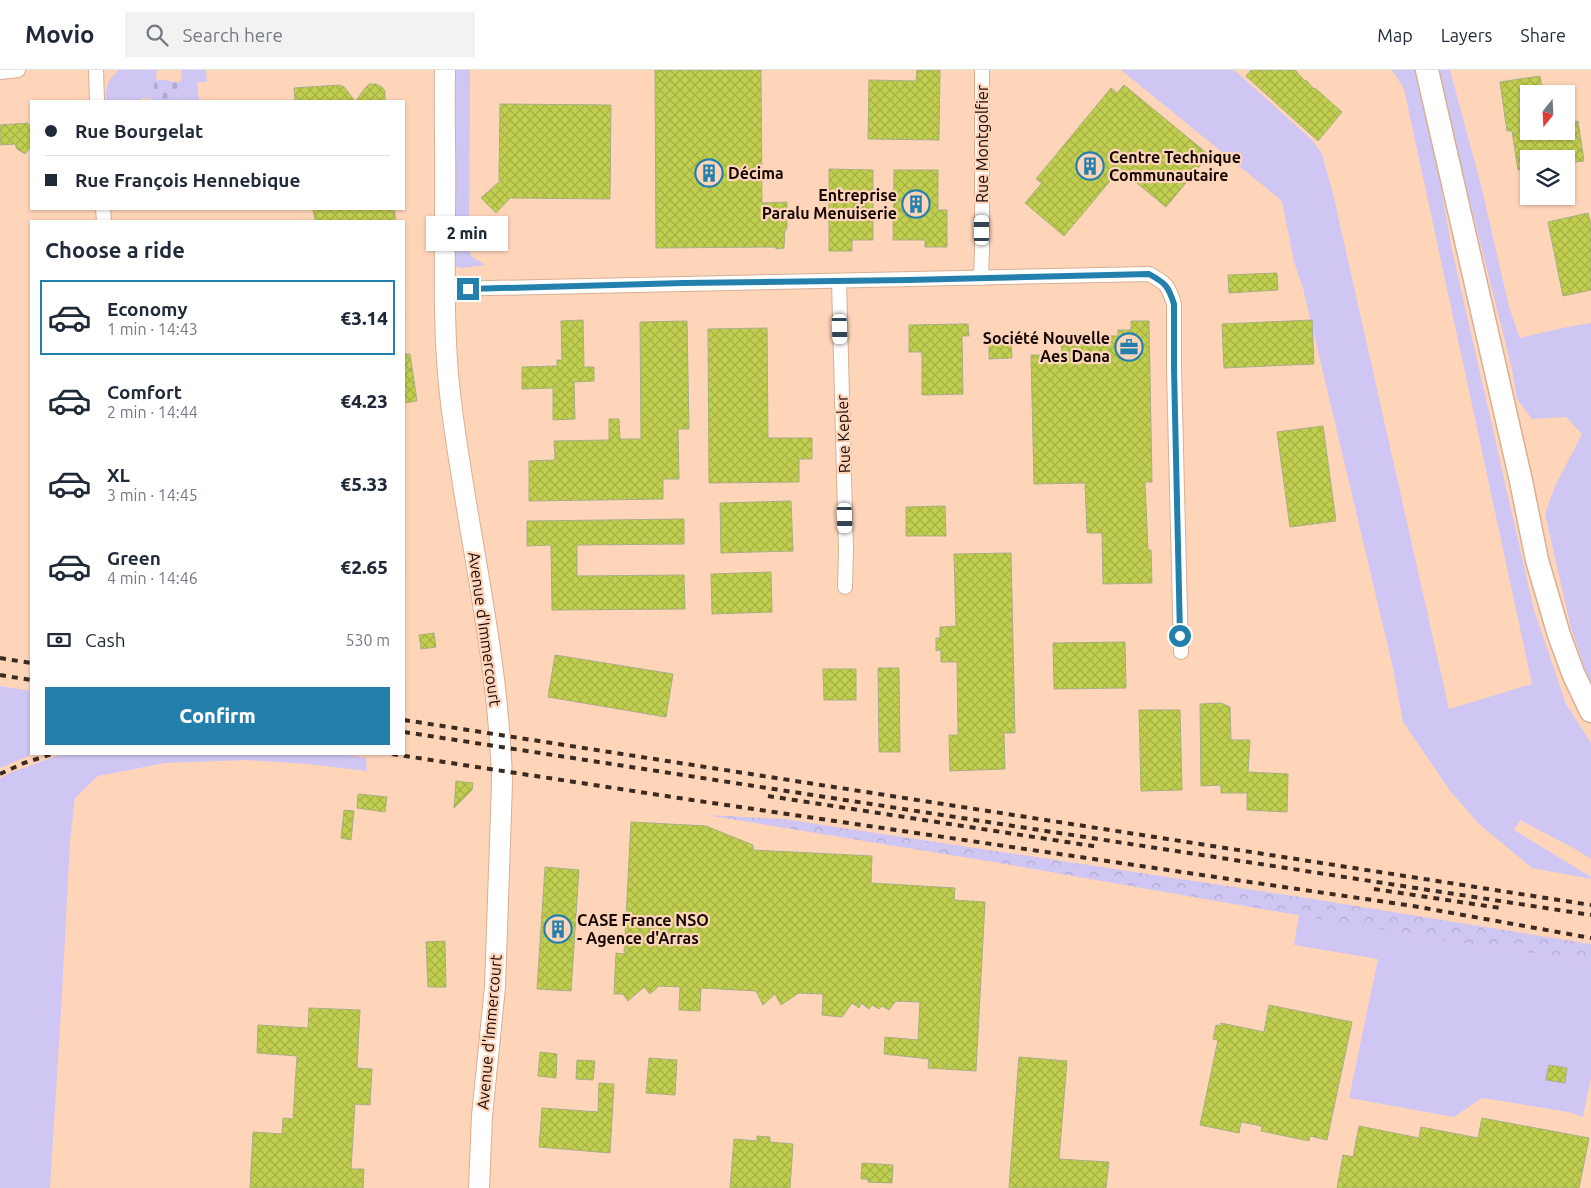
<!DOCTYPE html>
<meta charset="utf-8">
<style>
:root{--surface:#fff;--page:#f2f2f3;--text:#1f2937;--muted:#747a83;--line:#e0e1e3;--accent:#2380ad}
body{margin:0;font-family:Ubuntu,sans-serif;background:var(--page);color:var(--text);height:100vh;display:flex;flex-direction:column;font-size:19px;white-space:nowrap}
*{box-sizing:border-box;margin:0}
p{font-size:16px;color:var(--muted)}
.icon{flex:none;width:28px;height:28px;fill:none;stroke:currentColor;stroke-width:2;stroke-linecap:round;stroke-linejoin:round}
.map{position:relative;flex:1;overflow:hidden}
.side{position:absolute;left:30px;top:150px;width:375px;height:535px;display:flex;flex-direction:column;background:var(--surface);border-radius:0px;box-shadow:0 1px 4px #0004}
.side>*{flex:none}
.guide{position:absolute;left:30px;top:30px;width:375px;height:110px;border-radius:0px;box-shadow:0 1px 4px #0004;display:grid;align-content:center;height:110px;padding:0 15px;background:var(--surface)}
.needle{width:32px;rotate:198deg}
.buttons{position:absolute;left:1520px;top:15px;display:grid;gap:10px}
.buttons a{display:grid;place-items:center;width:55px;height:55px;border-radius:0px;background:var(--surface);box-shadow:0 1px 4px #0004;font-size:25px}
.end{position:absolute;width:22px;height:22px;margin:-11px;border:6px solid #2380ad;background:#fff;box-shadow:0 0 0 2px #fff}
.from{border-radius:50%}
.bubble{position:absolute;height:35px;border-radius:0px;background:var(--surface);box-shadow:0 1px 4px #0004;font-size:16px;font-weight:800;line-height:35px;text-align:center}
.car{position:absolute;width:15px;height:30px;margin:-15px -8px;border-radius:6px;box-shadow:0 0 4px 1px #0007;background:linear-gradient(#fff 24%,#345 0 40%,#fff 0 76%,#345 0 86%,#fff 0)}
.guide b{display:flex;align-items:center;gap:18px;height:48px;font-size:19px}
.guide b+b{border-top:1px solid var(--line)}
.guide i{width:12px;height:12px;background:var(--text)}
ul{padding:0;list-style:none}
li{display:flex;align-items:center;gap:15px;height:75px;margin:0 10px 8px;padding:0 5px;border:2px solid transparent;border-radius:0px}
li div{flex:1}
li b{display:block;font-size:19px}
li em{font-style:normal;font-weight:800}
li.active{border-color:var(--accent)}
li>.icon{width:45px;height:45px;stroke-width:1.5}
h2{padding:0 15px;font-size:22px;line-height:60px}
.pay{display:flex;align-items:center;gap:12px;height:55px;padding:0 15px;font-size:19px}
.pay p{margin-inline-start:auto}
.action{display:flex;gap:10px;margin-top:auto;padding:10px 15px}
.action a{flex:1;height:58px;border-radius:0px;background:var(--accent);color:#fff;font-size:20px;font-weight:800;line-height:58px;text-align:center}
header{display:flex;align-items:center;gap:30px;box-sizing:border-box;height:70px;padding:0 25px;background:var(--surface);border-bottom:1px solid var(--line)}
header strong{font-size:24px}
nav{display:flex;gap:28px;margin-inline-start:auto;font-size:18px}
.search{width:350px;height:45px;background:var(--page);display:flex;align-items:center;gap:12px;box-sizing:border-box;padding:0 18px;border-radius:0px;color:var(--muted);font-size:19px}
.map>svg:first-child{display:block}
</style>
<header>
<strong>Movio</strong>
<div class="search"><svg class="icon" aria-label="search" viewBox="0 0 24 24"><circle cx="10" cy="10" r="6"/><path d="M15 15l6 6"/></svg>Search here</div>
<nav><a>Map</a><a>Layers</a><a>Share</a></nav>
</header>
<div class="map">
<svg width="1591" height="1118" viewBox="0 0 1591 1118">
<defs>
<pattern id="forest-crowns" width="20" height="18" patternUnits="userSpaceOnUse" patternTransform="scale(1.25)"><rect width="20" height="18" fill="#d0c6f3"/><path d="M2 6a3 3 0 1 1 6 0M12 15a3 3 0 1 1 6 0" fill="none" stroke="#b2a9cf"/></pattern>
<pattern id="cemetery-stones" width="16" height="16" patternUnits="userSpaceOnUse" patternTransform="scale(1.25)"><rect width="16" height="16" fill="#d0c6f3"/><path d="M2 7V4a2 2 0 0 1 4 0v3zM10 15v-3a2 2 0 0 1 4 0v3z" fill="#b2a9cf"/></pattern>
<pattern id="building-cross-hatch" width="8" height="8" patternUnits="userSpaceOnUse" patternTransform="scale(1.25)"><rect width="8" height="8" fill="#c1cf50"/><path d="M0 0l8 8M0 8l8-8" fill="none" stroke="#a5b044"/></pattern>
</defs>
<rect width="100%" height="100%" fill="#ffd5ba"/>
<!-- grass -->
<path fill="#d0c6f3" d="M119 0H157L153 29 143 28 138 31H106C105 18 108 9 119 0Z
M182 0H206L207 12H197L199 31H176L178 12 181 11Z
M452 0H470L469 173 471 186 485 195 462 198 454 196Z
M1121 0H1234L1312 70 1322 84 1334 128 1449 639 1532 614 1404 19 1392 0H1418L1426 33 1452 180 1534 540 1566 634 1591 673V789L1575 779 1520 750 1514 760 1591 807V809L1532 798 1479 754 1451 722 1403 652 1393 598 1303 218 1294 192 1282 131Z
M1439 0H1450L1481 115 1509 237 1520 268 1562 258 1591 253V617L1571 558 1545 444 1555 416 1582 364 1566 347 1532 349 1517 329 1512 299 1462 100Z
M0 616 31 621V684H33L0 698Z
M62 684H344L366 688 367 701 308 694 245 690 165 693 98 706 75 728 70 772 62 924 50 1118H0V708L12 702Z
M1299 844 1423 867 1591 892V1007L1583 1047 1569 1042 1482 1028 1454 1047 1349 1028 1378 889 1294 875Z"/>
<!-- forest -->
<path fill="url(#forest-crowns)" d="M706 745 784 749 1313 829 1591 874V892L1423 867 1005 794Z"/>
<!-- cemetery -->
<path fill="url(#cemetery-stones)" d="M155 9 178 12 176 31H152Z"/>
<!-- building -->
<path fill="url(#building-cross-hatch)" stroke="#a8af84" d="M655 0H761L762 133 787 132V159H785L784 178 777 179 774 177 656 178Z
M917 0H940L939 70 868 69 869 10 916 11Z
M1251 0H1295L1305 11 1306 10 1314 19 1315 18 1342 42 1318 71 1246 6Z
M1540 6 1543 24H1529V61H1566V53L1578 51 1584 91 1566 93V89H1529V98L1518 100 1512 61H1507L1500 12Z
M369 14H376L382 17 385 21V31H356L365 18Z
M339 15 344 17 355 31H295L294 18Z
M1124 15 1209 85 1166 137 1120 99 1064 166 1025 133 1042 113 1036 109 1111 18 1117 23Z
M500 34 611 35 610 129 510 128 496 143 481 128 501 110H499Z
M28 53V55L31 56V76L25 84 17 79 15 74 0 75V55Z
M829 99 873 100V170H852V181H829Z
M894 100H938V140H947V177H925V170H893Z
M313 139H394L396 151H315Z
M1588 143 1591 155V220L1563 226 1548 152Z
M1277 203 1278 220 1229 223 1228 205Z
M583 250 584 297H594V311L574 312 575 349 553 350V318L522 319V297L557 296V290H562L561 251Z
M1312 250 1314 294 1224 298 1222 254Z
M687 251 689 359H678L679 409H663V429L529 431V391L555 390 554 371 609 370V349H619L620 369H641L640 252Z
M1131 251H1149L1152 412H1145L1148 480H1151L1152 513 1103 514 1102 463H1087L1085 413 1034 414 1031 285H1062L1061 267 1118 266V260H1131Z
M962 254H968L969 266H962L963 324 922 325V282H909V255Z
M767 258 768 368H812V389H799V412L709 413 708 259Z
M989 268H1011L1012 288 989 289Z
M404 284H410L417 331 404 333Z
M1323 356 1336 451 1290 457 1277 362Z
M791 431 793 481 721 483 720 433Z
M945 436 946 466H906V437Z
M684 449V474L577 475V506L684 505 685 539 552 540 551 475 527 476V451Z
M1011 483 1015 663H1004L1005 699 950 701 949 665H958L957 592H941V580L936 581V568H940V557L956 556 954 484Z
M771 502 772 542 712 544 711 504Z
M434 563 436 577 421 579 419 565Z
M1125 572 1126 618 1054 619 1053 573Z
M555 585 673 604 666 647 548 627Z
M878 598H899L900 682H879Z
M823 599H856V630H824Z
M1221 633 1230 637 1231 670H1250L1248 702 1288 704 1287 742 1247 740V723H1221V715L1201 716 1200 634Z
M1139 640H1180L1182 720 1141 721Z
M456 711 473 713 472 720 454 738Z
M358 724 387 727 385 742 357 738Z
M344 740 354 741 351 770 341 768Z
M631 752 706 756 753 775V780L872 786 871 813 955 818 954 830 985 832 976 1001 928 998 929 989 884 984 885 967 918 970 920 932 896 931 889 940 882 936 879 939 872 935 869 939 861 933 859 938 852 933 842 947 822 945 823 924 799 923 781 935 775 924 763 935 756 921 701 918 700 941 679 940 680 917 659 916 650 924 644 917 628 931 623 924H614L616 883 624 884Z
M545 797 579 800 571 921 537 919Z
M445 871 446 917H428L426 872Z
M1269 935 1352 952 1327 1070 1310 1066 1309 1071 1261 1061 1262 1056 1241 1052 1239 1063 1200 1055 1218 970 1213 969 1216 955 1221 956V953L1264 962Z
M309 938 360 940 357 998 372 999 370 1035 355 1034 351 1099H364L363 1118H250L253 1062 282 1064 283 1048 293 1049 297 986 257 983 258 955 308 958Z
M540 982 557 984 556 1008 538 1006Z
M1019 987 1067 991 1059 1089 1109 1092 1106 1118H1009Z
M649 988 677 990 675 1025 646 1023Z
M577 990 595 991 593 1010 576 1009Z
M1549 995 1567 998 1565 1013 1546 1010Z
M599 1013 614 1014 610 1083 539 1077 542 1038 598 1042Z
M1482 1048 1589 1068 1579 1118H1337L1343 1085 1353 1087 1359 1056 1419 1068 1421 1057 1478 1068Z
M757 1066 770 1067V1072L793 1074 790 1118H730L734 1069 757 1071Z
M862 1093 893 1095 892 1113 868 1112V1109H861Z"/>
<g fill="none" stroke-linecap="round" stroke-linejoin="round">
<!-- minor casing -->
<g stroke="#d7af94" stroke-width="16">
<path id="minor" d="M96 0 97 31
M0 2 18 0
M103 139 104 151
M981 208 982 180V0
M839 211 846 481 845 517
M444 219 1149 204C1166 213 1168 215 1174 234V298L1181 582"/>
</g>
<!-- secondary casing -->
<g stroke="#d7af94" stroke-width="22">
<path id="secondary" d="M445 0C444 47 446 93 445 140 445 201 443 263 450 324 465 453 499 583 502 713L495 917 482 1046 479 1118"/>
</g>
<!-- primary casing -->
<g stroke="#d7af94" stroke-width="25">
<path id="primary" d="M1427 0 1521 411 1537 490 1559 565 1573 603 1591 641"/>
</g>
<!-- minor -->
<use href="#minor" stroke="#fff" stroke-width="14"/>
<!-- secondary -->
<use href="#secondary" stroke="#fff" stroke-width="20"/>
<!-- primary -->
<use href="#primary" stroke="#fff" stroke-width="22"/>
<!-- rail -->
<path stroke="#3c2a20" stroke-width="4" stroke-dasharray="6 6" stroke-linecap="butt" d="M0 588 31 593
M0 605 31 610
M404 650 1591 835
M404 662 1591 845
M392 684 692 730 1413 836 1591 868
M0 704 24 693 52 684
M768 726 1099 777
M1374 819 1500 838"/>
</g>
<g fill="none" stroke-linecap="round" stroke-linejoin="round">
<!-- route -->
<path stroke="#2380ad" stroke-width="6" d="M468 219 683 213 908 210 1149 204C1165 213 1168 215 1174 234V298L1180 566"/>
</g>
<!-- icons -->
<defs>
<g id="building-ring" transform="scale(1.4375)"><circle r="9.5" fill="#ffd5ba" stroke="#2380ad" stroke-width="1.5"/><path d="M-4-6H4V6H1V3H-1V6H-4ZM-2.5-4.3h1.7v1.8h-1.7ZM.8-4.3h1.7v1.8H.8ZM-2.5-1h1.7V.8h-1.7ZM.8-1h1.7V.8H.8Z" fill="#2380ad"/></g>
<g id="office-ring" transform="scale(1.4375)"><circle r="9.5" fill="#ffd5ba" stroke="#2380ad" stroke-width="1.5"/><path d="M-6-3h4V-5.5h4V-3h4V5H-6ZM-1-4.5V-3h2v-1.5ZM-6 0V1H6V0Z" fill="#2380ad"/></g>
</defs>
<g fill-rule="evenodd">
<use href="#building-ring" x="1090" y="96"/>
<use href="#building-ring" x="709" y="103"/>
<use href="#building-ring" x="916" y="134"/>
<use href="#office-ring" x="1129" y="277"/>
<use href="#building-ring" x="558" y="859"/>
</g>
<g text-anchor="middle" stroke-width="4.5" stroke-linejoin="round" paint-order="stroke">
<!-- street labels -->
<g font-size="16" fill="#150802" stroke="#ffd5ba">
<text transform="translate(982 74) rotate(-90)" y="6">Rue Montgolfier</text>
<text transform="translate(843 364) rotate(-92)" y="6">Rue Kepler</text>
<text transform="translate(485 559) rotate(82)" y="6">Avenue d'Immercourt</text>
<text transform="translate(489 962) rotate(-85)" y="6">Avenue d'Immercourt</text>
</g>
<!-- poi labels -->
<g font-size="16" font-weight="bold" fill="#150802" stroke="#ffd5ba" text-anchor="start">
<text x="1109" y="93">Centre Technique<tspan x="1109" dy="18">Communautaire</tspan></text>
<text x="728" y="109">Décima</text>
<text x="897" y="131" text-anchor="end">Entreprise<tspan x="897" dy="18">Paralu Menuiserie</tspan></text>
<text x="1110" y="274" text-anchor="end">Société Nouvelle<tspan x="1110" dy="18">Aes Dana</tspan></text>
<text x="577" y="856">CASE France NSO<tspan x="577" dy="18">- Agence d'Arras</tspan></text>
</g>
</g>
</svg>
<div class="buttons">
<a><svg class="needle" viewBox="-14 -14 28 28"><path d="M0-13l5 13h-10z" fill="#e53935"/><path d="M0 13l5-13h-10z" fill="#747a83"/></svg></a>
<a><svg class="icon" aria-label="layers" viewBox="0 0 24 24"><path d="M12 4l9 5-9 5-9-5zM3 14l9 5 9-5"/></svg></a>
</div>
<i class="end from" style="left:1180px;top:566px"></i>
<i class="end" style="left:468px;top:219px"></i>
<div class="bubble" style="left:426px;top:146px;width:82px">2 min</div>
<i class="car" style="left:982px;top:160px;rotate:0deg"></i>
<i class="car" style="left:840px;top:259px;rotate:178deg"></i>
<i class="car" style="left:845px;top:448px;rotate:178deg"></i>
<div class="guide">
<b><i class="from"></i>Rue Bourgelat</b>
<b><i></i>Rue François Hennebique</b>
</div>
<section class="side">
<h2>Choose a ride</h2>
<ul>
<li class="active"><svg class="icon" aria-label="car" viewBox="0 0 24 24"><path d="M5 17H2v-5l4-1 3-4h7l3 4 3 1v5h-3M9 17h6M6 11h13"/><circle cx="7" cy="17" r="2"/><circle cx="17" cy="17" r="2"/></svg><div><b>Economy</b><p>1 min · 14:43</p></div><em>€3.14</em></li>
<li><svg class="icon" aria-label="car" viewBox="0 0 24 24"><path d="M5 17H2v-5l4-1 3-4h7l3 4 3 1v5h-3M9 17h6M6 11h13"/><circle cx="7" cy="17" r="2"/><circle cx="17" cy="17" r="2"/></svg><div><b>Comfort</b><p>2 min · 14:44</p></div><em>€4.23</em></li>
<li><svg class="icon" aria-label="car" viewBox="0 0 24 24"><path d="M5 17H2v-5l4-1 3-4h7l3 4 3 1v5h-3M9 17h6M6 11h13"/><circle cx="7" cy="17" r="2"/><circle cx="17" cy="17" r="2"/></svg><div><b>XL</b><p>3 min · 14:45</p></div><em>€5.33</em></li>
<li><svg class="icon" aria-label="car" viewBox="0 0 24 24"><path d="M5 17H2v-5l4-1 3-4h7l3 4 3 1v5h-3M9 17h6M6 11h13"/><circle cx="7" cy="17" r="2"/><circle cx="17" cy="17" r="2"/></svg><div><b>Green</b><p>4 min · 14:46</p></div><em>€2.65</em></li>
</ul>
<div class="pay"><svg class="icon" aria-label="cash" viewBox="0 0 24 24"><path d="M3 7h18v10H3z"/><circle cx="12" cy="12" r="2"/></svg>Cash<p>530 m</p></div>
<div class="action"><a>Confirm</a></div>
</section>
</div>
